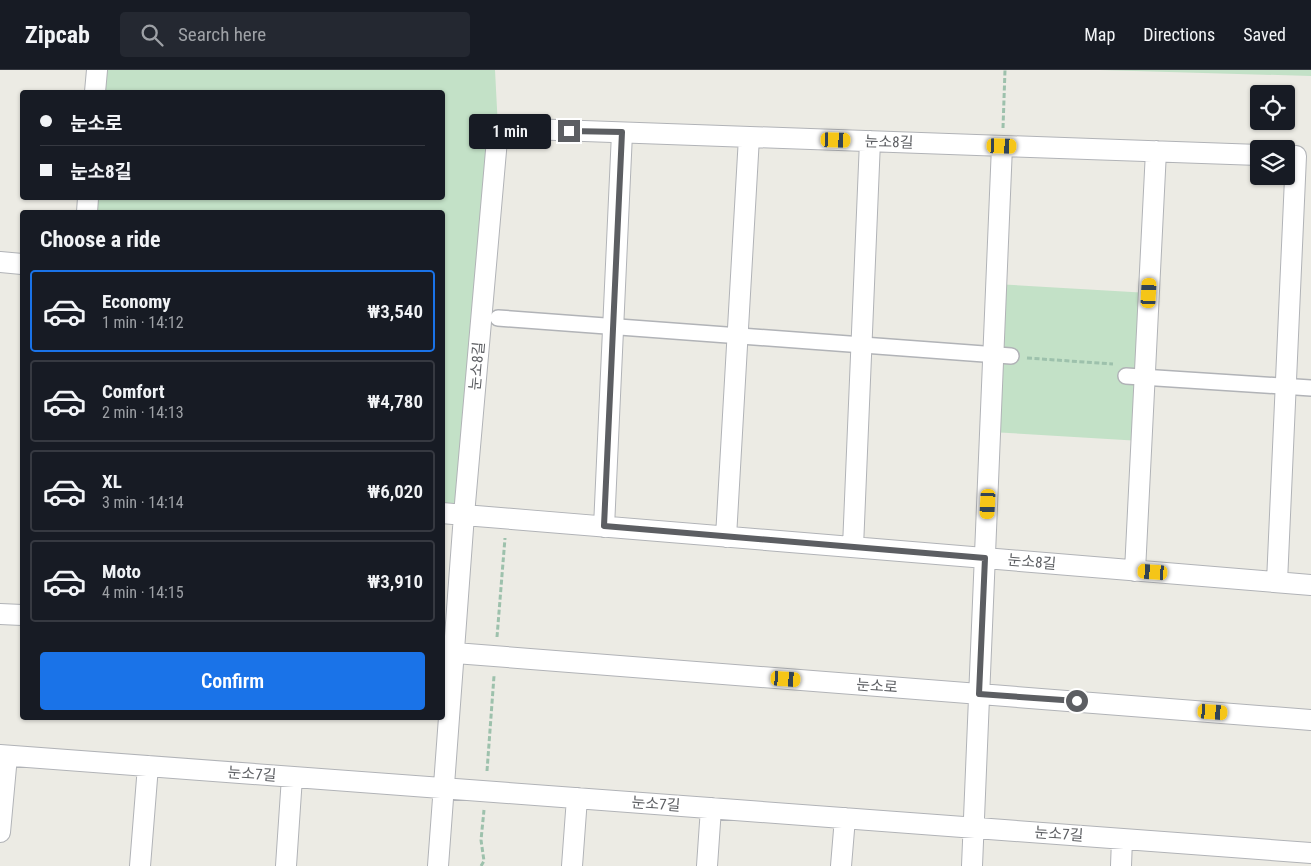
<!DOCTYPE html>
<meta charset="utf-8">
<style>
:root{--surface:#171b24;--page:#242831;--text:#f1f3f6;--muted:#9ea1a6;--line:#363941;--accent:#1a73e8}
body{margin:0;font-family:"Roboto Condensed","Noto Sans KR",sans-serif;background:var(--page);color:var(--text);height:100vh;display:flex;flex-direction:column;font-size:19px;white-space:nowrap}
*{box-sizing:border-box;margin:0}
p{font-size:16px;color:var(--muted)}
.icon{flex:none;width:28px;height:28px;fill:none;stroke:currentColor;stroke-width:2;stroke-linecap:round;stroke-linejoin:round}
.map{position:relative;flex:1;overflow:hidden}
.details{position:absolute;left:20px;top:140px;width:425px;height:510px;display:flex;flex-direction:column;background:var(--surface);border-radius:5px;box-shadow:0 1px 4px #0004}
.details>*{flex:none}
.guide{position:absolute;left:20px;top:20px;width:425px;height:110px;border-radius:5px;box-shadow:0 1px 4px #0004;display:grid;align-content:center;height:110px;padding:0 20px;background:var(--surface)}
.controls{position:absolute;left:1250px;top:15px;display:grid;gap:10px}
.controls a{display:grid;place-items:center;width:45px;height:45px;border-radius:5px;background:var(--surface);box-shadow:0 1px 4px #0004;font-size:25px}
.end{position:absolute;width:22px;height:22px;margin:-11px;border:6px solid #5c5e62;background:#fff;box-shadow:0 0 0 2px #fff}
.from{border-radius:50%}
.bubble{position:absolute;height:35px;border-radius:5px;background:var(--surface);box-shadow:0 1px 4px #0004;font-size:16px;font-weight:600;line-height:35px;text-align:center}
.car{position:absolute;width:15px;height:30px;margin:-15px -8px;border-radius:6px;box-shadow:0 0 4px 1px #0007;background:linear-gradient(#f5c518 24%,#345 0 40%,#f5c518 0 76%,#345 0 86%,#f5c518 0)}
.guide b{display:flex;align-items:center;gap:18px;height:48px;font-size:19px}
.guide b+b{border-top:1px solid var(--line)}
.guide i{width:12px;height:12px;background:var(--text)}
ul{padding:0;list-style:none}
li{display:flex;align-items:center;gap:15px;height:82px;margin:0 10px 8px;padding:0 10px;border:2px solid var(--line);border-radius:5px}
li div{flex:1}
li b{display:block;font-size:19px}
li em{font-style:normal;font-weight:600}
li.selected{border-color:var(--accent)}
li>.icon{width:45px;height:45px;stroke-width:1.5}
h2{padding:0 20px;font-size:22px;line-height:60px}
.action{display:flex;gap:10px;margin-top:auto;padding:10px 20px}
.action a{flex:1;height:58px;border-radius:5px;background:var(--accent);color:#fff;font-size:20px;font-weight:600;line-height:58px;text-align:center}
header{display:flex;align-items:center;gap:30px;box-sizing:border-box;height:70px;padding:0 25px;background:var(--surface);border-bottom:1px solid var(--line)}
header strong{font-size:24px}
nav{display:flex;gap:28px;margin-inline-start:auto;font-size:18px}
.search{width:350px;height:45px;background:var(--page);display:flex;align-items:center;gap:12px;box-sizing:border-box;padding:0 18px;border-radius:5px;color:var(--muted);font-size:19px}
.map>svg:first-child{display:block}
</style>
<header>
<strong>Zipcab</strong>
<div class="search"><svg class="icon" aria-label="search" viewBox="0 0 24 24"><circle cx="10" cy="10" r="6"/><path d="M15 15l6 6"/></svg>Search here</div>
<nav><a>Map</a><a>Directions</a><a>Saved</a></nav>
</header>
<div class="map">
<svg width="1311" height="796" viewBox="0 0 1311 796">
<rect width="100%" height="100%" fill="#ecebe4"/>
<!-- green -->
<path fill="#c3e1c7" d="M97 0H495L498 58 464 445 443 443 442 142H87L88 128H442V22H95Z
M1100 0H1311V6Z
M996 214 1149 223 1141 371 991 362Z"/>
<g fill="none" stroke-linecap="round" stroke-linejoin="round">
<!-- pedestrian casing -->
<g stroke="#b1b3b7" stroke-width="18">
<path id="pedestrian" d="M498 248 1011 286
M1126 306 1311 318"/>
</g>
<!-- minor casing -->
<g stroke="#b1b3b7" stroke-width="22">
<path id="minor" d="M95 22 97 0
M1259 85 498 58 464 445 1311 515
M87 142 88 128
M0 192 22 194
M604 457 622 63
M726 467 749 67
M853 477 870 71
M1135 501 1156 81
M1277 512 1296 86
M0 544 22 545
M442 582 1311 650
M0 685 1311 783
M0 762 7 686
M140 796 148 696
M286 796 292 707
M438 796 464 445 442 443
M572 796 577 728
M707 796 711 738
M841 796 845 748
M972 796 1002 76
M1121 796 1122 769"/>
</g>
<!-- path -->
<path stroke="#9dc1ac" stroke-width="3" stroke-dasharray="5 2.5" stroke-linecap="butt" d="M1003 58 1005 0
M1027 288 1113 294
M497 567 505 468
M487 701 494 606
M481 796 484 791 481 770 484 740"/>
<!-- pedestrian -->
<use href="#pedestrian" stroke="#fff" stroke-width="15"/>
<!-- minor -->
<use href="#minor" stroke="#fff" stroke-width="20"/>
</g>
<g fill="none" stroke-linecap="round" stroke-linejoin="round">
<!-- route -->
<path stroke="#5c5e62" stroke-width="6" d="M569 61 622 62 604 456 985 488 979 624 1077 631"/>
</g>
<g text-anchor="middle" stroke-width="4.5" stroke-linejoin="round" paint-order="stroke">
<!-- street labels -->
<g font-size="15" fill="#5c5e62" stroke="#fff">
<text transform="translate(889 72) rotate(2)" y="5">눈소8길</text>
<text transform="translate(477 296) rotate(-85)" y="5">눈소8길</text>
<text transform="translate(1032 492) rotate(5)" y="5">눈소8길</text>
<text transform="translate(877 616) rotate(4)" y="5">눈소로</text>
<text transform="translate(252 704) rotate(4)" y="5">눈소7길</text>
<text transform="translate(656 734) rotate(4)" y="5">눈소7길</text>
<text transform="translate(1059 764) rotate(4)" y="5">눈소7길</text>
</g>
</g>
</svg>
<div class="controls">
<a><svg class="icon" aria-label="locate" viewBox="0 0 24 24"><circle cx="12" cy="12" r="6"/><path d="M12 2v4M12 18v4M2 12h4M18 12h4"/></svg></a>
<a><svg class="icon" aria-label="layers" viewBox="0 0 24 24"><path d="M12 4l9 5-9 5-9-5zM3 14l9 5 9-5"/></svg></a>
</div>
<i class="end from" style="left:1077px;top:631px"></i>
<i class="end" style="left:569px;top:61px"></i>
<div class="bubble" style="left:469px;top:44px;width:82px">1 min</div>
<i class="car" style="left:836px;top:70px;rotate:92deg"></i>
<i class="car" style="left:1002px;top:76px;rotate:92deg"></i>
<i class="car" style="left:1149px;top:223px;rotate:3deg"></i>
<i class="car" style="left:988px;top:434px;rotate:183deg"></i>
<i class="car" style="left:1153px;top:502px;rotate:274deg"></i>
<i class="car" style="left:786px;top:609px;rotate:94deg"></i>
<i class="car" style="left:1213px;top:642px;rotate:94deg"></i>
<div class="guide">
<b><i class="from"></i>눈소로</b>
<b><i></i>눈소8길</b>
</div>
<section class="details">
<h2>Choose a ride</h2>
<ul>
<li class="selected"><svg class="icon" aria-label="car" viewBox="0 0 24 24"><path d="M5 17H2v-5l4-1 3-4h7l3 4 3 1v5h-3M9 17h6M6 11h13"/><circle cx="7" cy="17" r="2"/><circle cx="17" cy="17" r="2"/></svg><div><b>Economy</b><p>1 min · 14:12</p></div><em>₩3,540</em></li>
<li><svg class="icon" aria-label="car" viewBox="0 0 24 24"><path d="M5 17H2v-5l4-1 3-4h7l3 4 3 1v5h-3M9 17h6M6 11h13"/><circle cx="7" cy="17" r="2"/><circle cx="17" cy="17" r="2"/></svg><div><b>Comfort</b><p>2 min · 14:13</p></div><em>₩4,780</em></li>
<li><svg class="icon" aria-label="car" viewBox="0 0 24 24"><path d="M5 17H2v-5l4-1 3-4h7l3 4 3 1v5h-3M9 17h6M6 11h13"/><circle cx="7" cy="17" r="2"/><circle cx="17" cy="17" r="2"/></svg><div><b>XL</b><p>3 min · 14:14</p></div><em>₩6,020</em></li>
<li><svg class="icon" aria-label="car" viewBox="0 0 24 24"><path d="M5 17H2v-5l4-1 3-4h7l3 4 3 1v5h-3M9 17h6M6 11h13"/><circle cx="7" cy="17" r="2"/><circle cx="17" cy="17" r="2"/></svg><div><b>Moto</b><p>4 min · 14:15</p></div><em>₩3,910</em></li>
</ul>
<div class="action"><a>Confirm</a></div>
</section>
</div>
